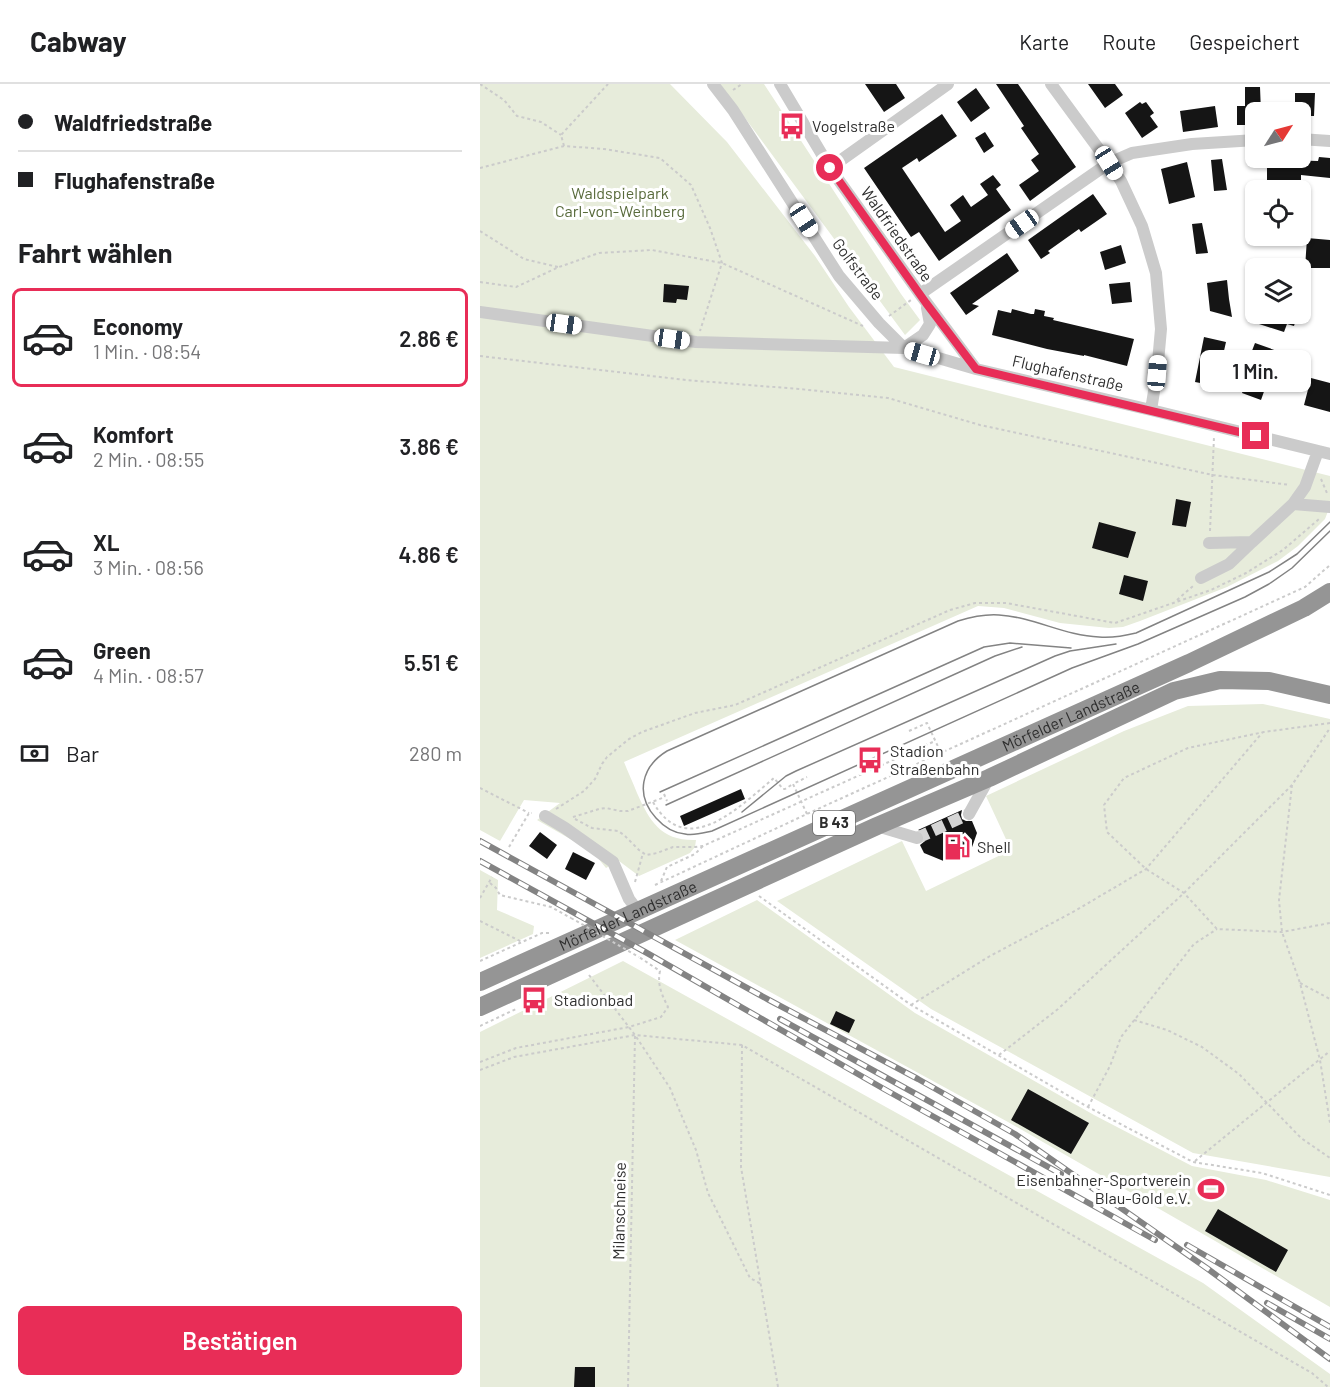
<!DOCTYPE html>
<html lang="de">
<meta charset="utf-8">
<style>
:root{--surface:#fff;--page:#f2f2f2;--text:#202124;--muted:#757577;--line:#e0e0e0;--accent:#e82d57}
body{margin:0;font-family:Barlow,sans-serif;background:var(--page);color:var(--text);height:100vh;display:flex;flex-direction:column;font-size:22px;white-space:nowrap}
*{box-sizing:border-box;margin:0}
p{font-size:20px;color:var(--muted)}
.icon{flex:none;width:33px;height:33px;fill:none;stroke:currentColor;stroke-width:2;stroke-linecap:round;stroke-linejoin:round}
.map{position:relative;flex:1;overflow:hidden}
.panel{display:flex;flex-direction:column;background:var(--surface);width:480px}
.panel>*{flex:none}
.top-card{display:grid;align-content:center;height:132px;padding:0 18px;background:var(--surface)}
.needle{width:39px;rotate:54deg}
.fabs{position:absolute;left:765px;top:18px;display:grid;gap:12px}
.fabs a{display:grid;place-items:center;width:66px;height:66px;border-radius:9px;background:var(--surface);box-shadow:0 2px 4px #0004;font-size:30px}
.end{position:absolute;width:27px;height:27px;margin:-14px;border:8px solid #e82d57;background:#fff;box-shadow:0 0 0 3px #fff}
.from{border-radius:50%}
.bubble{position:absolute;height:42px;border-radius:9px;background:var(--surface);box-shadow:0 2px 4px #0004;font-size:20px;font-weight:600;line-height:42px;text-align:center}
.car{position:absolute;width:18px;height:36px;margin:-18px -9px;border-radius:8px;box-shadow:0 0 4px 2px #0007;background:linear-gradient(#fff 24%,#345 0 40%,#fff 0 76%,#345 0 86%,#fff 0)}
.top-card b{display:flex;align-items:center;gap:21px;height:57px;font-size:22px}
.top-card b+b{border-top:2px solid var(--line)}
.top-card i{width:15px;height:15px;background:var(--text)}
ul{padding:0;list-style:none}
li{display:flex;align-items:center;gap:18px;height:99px;margin:0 12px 9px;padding:0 6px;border:3px solid transparent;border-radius:9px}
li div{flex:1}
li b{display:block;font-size:22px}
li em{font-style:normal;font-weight:600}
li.current{border-color:var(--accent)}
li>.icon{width:54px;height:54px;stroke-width:1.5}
h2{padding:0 18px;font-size:27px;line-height:72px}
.pay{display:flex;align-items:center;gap:15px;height:66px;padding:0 18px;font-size:22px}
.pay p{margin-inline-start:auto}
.button{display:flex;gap:12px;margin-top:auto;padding:12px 18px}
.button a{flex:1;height:69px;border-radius:9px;background:var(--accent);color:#fff;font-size:24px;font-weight:600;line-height:69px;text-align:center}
header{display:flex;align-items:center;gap:36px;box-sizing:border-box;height:84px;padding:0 30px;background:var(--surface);border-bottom:2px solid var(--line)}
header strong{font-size:28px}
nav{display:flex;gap:33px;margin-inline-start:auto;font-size:21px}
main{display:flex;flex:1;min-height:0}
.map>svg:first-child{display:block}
</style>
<header>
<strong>Cabway</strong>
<nav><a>Karte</a><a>Route</a><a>Gespeichert</a></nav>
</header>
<main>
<section class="panel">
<div class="top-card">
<b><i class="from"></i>Waldfriedstraße</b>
<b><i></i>Flughafenstraße</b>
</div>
<h2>Fahrt wählen</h2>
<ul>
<li class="current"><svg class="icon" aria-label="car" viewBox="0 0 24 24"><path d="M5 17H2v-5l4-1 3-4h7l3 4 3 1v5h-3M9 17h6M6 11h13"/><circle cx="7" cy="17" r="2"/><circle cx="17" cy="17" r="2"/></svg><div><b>Economy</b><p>1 Min. · 08:54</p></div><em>2.86 €</em></li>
<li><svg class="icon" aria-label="car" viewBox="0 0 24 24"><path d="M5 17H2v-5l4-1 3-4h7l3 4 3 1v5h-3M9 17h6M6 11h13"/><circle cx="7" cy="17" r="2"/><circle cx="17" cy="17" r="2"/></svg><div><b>Komfort</b><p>2 Min. · 08:55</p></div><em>3.86 €</em></li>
<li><svg class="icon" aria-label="car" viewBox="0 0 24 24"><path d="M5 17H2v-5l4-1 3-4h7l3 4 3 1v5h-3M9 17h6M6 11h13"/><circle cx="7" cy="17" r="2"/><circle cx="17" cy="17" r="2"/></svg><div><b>XL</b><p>3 Min. · 08:56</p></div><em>4.86 €</em></li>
<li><svg class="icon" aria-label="car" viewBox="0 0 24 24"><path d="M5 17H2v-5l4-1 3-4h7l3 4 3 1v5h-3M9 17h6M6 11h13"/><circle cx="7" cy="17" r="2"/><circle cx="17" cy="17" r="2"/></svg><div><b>Green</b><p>4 Min. · 08:57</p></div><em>5.51 €</em></li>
</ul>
<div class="pay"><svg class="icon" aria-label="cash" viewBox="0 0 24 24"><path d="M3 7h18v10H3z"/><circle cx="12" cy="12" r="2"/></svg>Bar<p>280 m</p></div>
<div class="button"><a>Bestätigen</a></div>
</section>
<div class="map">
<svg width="850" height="1303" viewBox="0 0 850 1303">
<rect width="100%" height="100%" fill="#fff"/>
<!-- green -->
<path fill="#e7ecdb" d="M0 0H190L247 58 335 172 369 223 414 283 850 392V422L845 435 818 462 798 477 747 503 660 537 643 543 629 544 580 539 524 524 498 522 144 678C148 688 153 699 157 709 170 738 181 757 216 756L215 763 210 769 159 792 139 777 126 784 113 768 57 736 80 719 44 716 20 757 0 746Z
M240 0H284L421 210 440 236 425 251Z
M783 620 850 635V1093L713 1069 451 925 297 817 422 757 446 807 531 766 506 712 644 647 708 622Z
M0 786 18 796 17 826 54 842 53 850 0 874Z
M277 816 435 929 614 1031 712 1082 786 1096 850 1116V1223L528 1038 195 856Z
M143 877 723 1199 850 1290V1303H0V948Z"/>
<!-- building -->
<path fill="#151515" d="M385 0H416L425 14 404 28Z
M516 0H538L596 83 550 117 539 101 559 87 551 76 559 70 541 44 544 42Z
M608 0H635L643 11 625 24Z
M765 3H780L781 28H776V41H757V22H765Z
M496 4 510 24 491 38 477 18Z
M815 9H835L834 32H820V28H815Z
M660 18 662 20 666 18 674 29 670 32 678 43 662 54 645 29Z
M735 22 738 43 703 48 700 27Z
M462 30 477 52 439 78 437 74 422 84 465 148 481 137 470 121 483 111 491 123 508 111 500 100 513 91 521 101 516 105 531 126 459 177 439 148 431 153 384 84Z
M505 48 514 62 504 69 495 54Z
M839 73 850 74V94L821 91V104H819V106H806V104L787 103V74H804V76L838 77Z
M742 75 747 106 734 107 731 76Z
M707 78 715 113 689 120 681 85Z
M613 110 627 130 601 148 599 145 568 167 570 169 561 175 548 156Z
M722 139 728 169 716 170 712 140Z
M827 154 850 156V184H825Z
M641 161 646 179 625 186 620 168Z
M527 169 539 187 492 220 499 222 486 231 470 209Z
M747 196 749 215 752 233 730 227 727 199Z
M650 198 652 218 632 220 629 200Z
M184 200 209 202 207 216 197 215 196 219 183 218Z
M532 225 551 230H554L555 225 565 227 564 232 574 234 573 236 654 255 647 282 604 271V272L567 265 512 251 518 226 531 229Z
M781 230H810L817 232 814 242 807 240 804 248 779 240Z
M724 253 746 258 736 302 715 298Z
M775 259 814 273 807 291 792 285 781 316 762 309 772 279 768 277Z
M831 294 850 299V328L824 321Z
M696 415 711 418 706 443 692 441Z
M619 438 656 448 648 474 612 464Z
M644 491 668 497 663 517 639 510Z
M261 705 265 715 204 742 200 732Z
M482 726 481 731 482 735 486 737H492L497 749 491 766 466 778 444 769 440 761 445 757V752L443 748 438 746Z
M60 748 77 761 67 775 49 762Z
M93 768 115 779 106 796 85 785Z
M356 927 375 936 369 949 350 940Z
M548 1005 609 1039 591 1070 531 1036Z
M738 1125 808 1166 796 1188 725 1147Z
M95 1283H115V1303H94Z"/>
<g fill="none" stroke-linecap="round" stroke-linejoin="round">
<!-- minor-tunnel -->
<path stroke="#d5d5d5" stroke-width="12" stroke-dasharray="12 6" stroke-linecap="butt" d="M437 754 489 730"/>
<!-- path -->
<path stroke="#cbcbcb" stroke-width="2" stroke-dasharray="3 3" stroke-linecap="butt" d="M0 0 24 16 37 32 61 38 81 51
M253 6 262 0
M84 62 81 51 128 0
M0 84 84 62 124 65 180 74 211 101 230 144 242 179 220 247
M0 147 44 175 78 183
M0 198 36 203 79 183 119 169 172 166 242 179 383 242
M409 232 431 216
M0 272 206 296 319 305 408 314 500 341 733 391 810 401
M841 395 847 409
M730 447 734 353
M697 516 713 502
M850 639 784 648 708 664 644 694 624 721 627 748 666 785 704 809 737 845 802 848 850 839
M429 647 447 639 461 669
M812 701 799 816 802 848 820 899 840 976 850 1039
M0 704 49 729
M184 710 187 717
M173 718C207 778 261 721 294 694L303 705H305L313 700
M76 725 104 707 115 695 122 680 127 673 149 655 162 648 215 629 255 621 470 526 495 519H526L635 539 731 506 766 489 803 466 839 435
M327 730 313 700 327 693
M93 733 119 725 126 724 140 727H148L185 713
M95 735 112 744 138 747 144 751 159 766 166 771 177 769 193 763H215L223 762 455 657
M29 763 49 729H52
M181 797 187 783 215 770 223 762
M155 798 163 769
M10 799 16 804 20 811 71 823 91 834
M175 801 327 730 825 503 850 481
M279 812 431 921 608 1023 713 1078 782 1089 850 1111
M0 814 12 793
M0 837 42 858
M0 877 62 849H69
M109 891 155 951 190 1004 216 1066 228 1109 270 1194 281 1200
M820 899 850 915
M431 921 510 872 593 828 666 785 782 649
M654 936 687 946 722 963 759 990 821 1054 850 1074
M0 942 38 924
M262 961 261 1083 298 1303
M519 971 578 925 704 809 812 701 850 644
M0 978 36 964 149 943 181 933 188 923C182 911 177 901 180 887L159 873
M0 986 34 973 155 951 262 961 832 1289 848 1303
M608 1023 630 982 641 953 714 860 737 845
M715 1077 850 967
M148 1303 155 951"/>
<!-- minor -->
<path stroke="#cbcbcb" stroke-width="12" d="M233 0 253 26 359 192 399 239 424 264
M300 0 350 84 440 210 496 285
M571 0 629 79 641 97 662 142 676 189 681 245 677 289 671 326
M820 55 850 57
M350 84 468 0
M440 210 629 79 652 69 712 60 776 56
M0 228 216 258 424 264 496 285 671 326 850 370
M424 264 443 251 450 240 447 224
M813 420 850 423
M729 459 772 458 813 420 825 403 838 367
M721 494 749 480 772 458
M489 730 509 694
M65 732 85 744 133 778 149 815 158 827
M397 742 437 754"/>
<!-- highway -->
<g stroke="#959595" stroke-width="18">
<path id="s1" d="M0 898 709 579 824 524 850 508"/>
<path d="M0 923 397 742 509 694 694 607 740 596 789 597 850 611"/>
</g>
<!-- tram -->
<path stroke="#838383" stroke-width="1.5" d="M850 438 817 470 789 488 656 549C644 552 632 554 619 553 585 552 554 533 519 531 505 530 491 533 478 537L187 667C161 683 155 711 176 734 184 743 193 749 205 750 214 752 223 749 232 747L592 584 658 560 765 513 789 500 812 484 850 447
M180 708 504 563 530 559 591 564
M186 721 515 572 542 563
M262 728 306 692 316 687 575 572 590 567 636 560"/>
<!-- rail casing -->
<g stroke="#838383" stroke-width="6">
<path id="rail" d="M0 757 289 916 438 995 535 1050 728 1185 850 1275
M0 777 167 869 404 1005 675 1156
M300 935 581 1090
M707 1161 850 1243
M787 1219 850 1255"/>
</g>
<!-- rail -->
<use href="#rail" stroke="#fff" stroke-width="4" stroke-dasharray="11" stroke-linecap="butt"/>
<!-- path-bridge -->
<path stroke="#cbcbcb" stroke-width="2" stroke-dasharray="3 3" stroke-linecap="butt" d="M91 834 159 873"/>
</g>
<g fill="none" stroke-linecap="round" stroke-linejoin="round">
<!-- route -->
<path stroke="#e82d57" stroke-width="8" d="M350 84 446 219 496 285 776 352"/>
</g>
<!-- icons -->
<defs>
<g id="bus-bare" transform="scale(2.07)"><path d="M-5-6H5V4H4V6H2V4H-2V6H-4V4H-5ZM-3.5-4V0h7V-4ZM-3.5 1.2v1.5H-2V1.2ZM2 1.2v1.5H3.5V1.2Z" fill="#e82d57" stroke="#fff" stroke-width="2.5" paint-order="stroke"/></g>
<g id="fuel-bare" transform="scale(2.07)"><path d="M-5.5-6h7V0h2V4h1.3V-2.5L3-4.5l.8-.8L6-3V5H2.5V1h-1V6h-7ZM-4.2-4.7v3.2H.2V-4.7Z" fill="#e82d57" stroke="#fff" stroke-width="2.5" paint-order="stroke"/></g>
<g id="stadium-bare" transform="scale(2.07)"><path d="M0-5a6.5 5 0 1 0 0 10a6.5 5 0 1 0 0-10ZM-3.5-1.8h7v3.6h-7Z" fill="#e82d57" stroke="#fff" stroke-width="2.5" paint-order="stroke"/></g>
</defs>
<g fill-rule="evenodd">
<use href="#bus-bare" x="312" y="42"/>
<use href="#bus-bare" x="390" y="676"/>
<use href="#fuel-bare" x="477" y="763"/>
<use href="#bus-bare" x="54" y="916"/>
<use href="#stadium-bare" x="731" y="1105"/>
</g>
<g text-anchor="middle" stroke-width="6" stroke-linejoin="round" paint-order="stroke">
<!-- shield labels -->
<rect fill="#fff" stroke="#6d6d6d" stroke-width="1.5" x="333" y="727" width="42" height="24" rx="4.5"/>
<g font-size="15" font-weight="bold" fill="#2e2e2e">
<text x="354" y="744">B 43</text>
</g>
<!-- poi labels -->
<g font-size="16" fill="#2e2e2e" stroke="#fff" text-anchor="start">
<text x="332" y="48">Vogelstraße</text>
<text x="410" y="673">Stadion<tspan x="410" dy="18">Straßenbahn</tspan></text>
<text x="497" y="769">Shell</text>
<text x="74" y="922">Stadionbad</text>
<text x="711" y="1102" text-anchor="end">Eisenbahner-Sportverein<tspan x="711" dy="18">Blau-Gold e.V.</tspan></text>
</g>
<!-- park labels -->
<g font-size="16" fill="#586a3b" stroke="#fff">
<text x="140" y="115">Waldspielpark<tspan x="140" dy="18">Carl-von-Weinberg</tspan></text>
</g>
<!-- street labels -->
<g font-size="16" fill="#2e2e2e" stroke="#fff">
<text transform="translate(417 150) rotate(55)" y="6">Waldfriedstraße</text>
<text transform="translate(378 185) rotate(53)" y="6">Golfstraße</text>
<text transform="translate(588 289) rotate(13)" y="6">Flughafenstraße</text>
<text dy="6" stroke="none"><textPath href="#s1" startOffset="648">Mörfelder Landstraße</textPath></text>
<text dy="6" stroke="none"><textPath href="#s1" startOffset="162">Mörfelder Landstraße</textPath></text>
<text transform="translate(139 1127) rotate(-89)" y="6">Milanschneise</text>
</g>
</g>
</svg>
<div class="fabs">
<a><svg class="needle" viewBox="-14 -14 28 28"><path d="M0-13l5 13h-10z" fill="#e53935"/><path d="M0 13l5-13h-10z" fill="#757577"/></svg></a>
<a><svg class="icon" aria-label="locate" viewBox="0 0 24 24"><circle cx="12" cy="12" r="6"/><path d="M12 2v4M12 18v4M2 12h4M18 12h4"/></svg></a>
<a><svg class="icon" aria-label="layers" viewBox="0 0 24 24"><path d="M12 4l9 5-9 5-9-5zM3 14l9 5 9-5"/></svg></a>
</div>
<i class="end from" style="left:350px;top:84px"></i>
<i class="end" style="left:776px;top:352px"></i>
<div class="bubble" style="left:720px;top:266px;width:111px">1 Min.</div>
<i class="car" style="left:629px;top:79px;rotate:148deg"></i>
<i class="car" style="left:324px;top:136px;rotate:147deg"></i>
<i class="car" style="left:542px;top:140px;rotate:235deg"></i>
<i class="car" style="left:84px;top:240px;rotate:98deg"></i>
<i class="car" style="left:192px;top:255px;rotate:98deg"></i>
<i class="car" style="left:442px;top:270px;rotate:286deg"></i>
<i class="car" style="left:677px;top:289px;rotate:5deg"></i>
</div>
</main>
